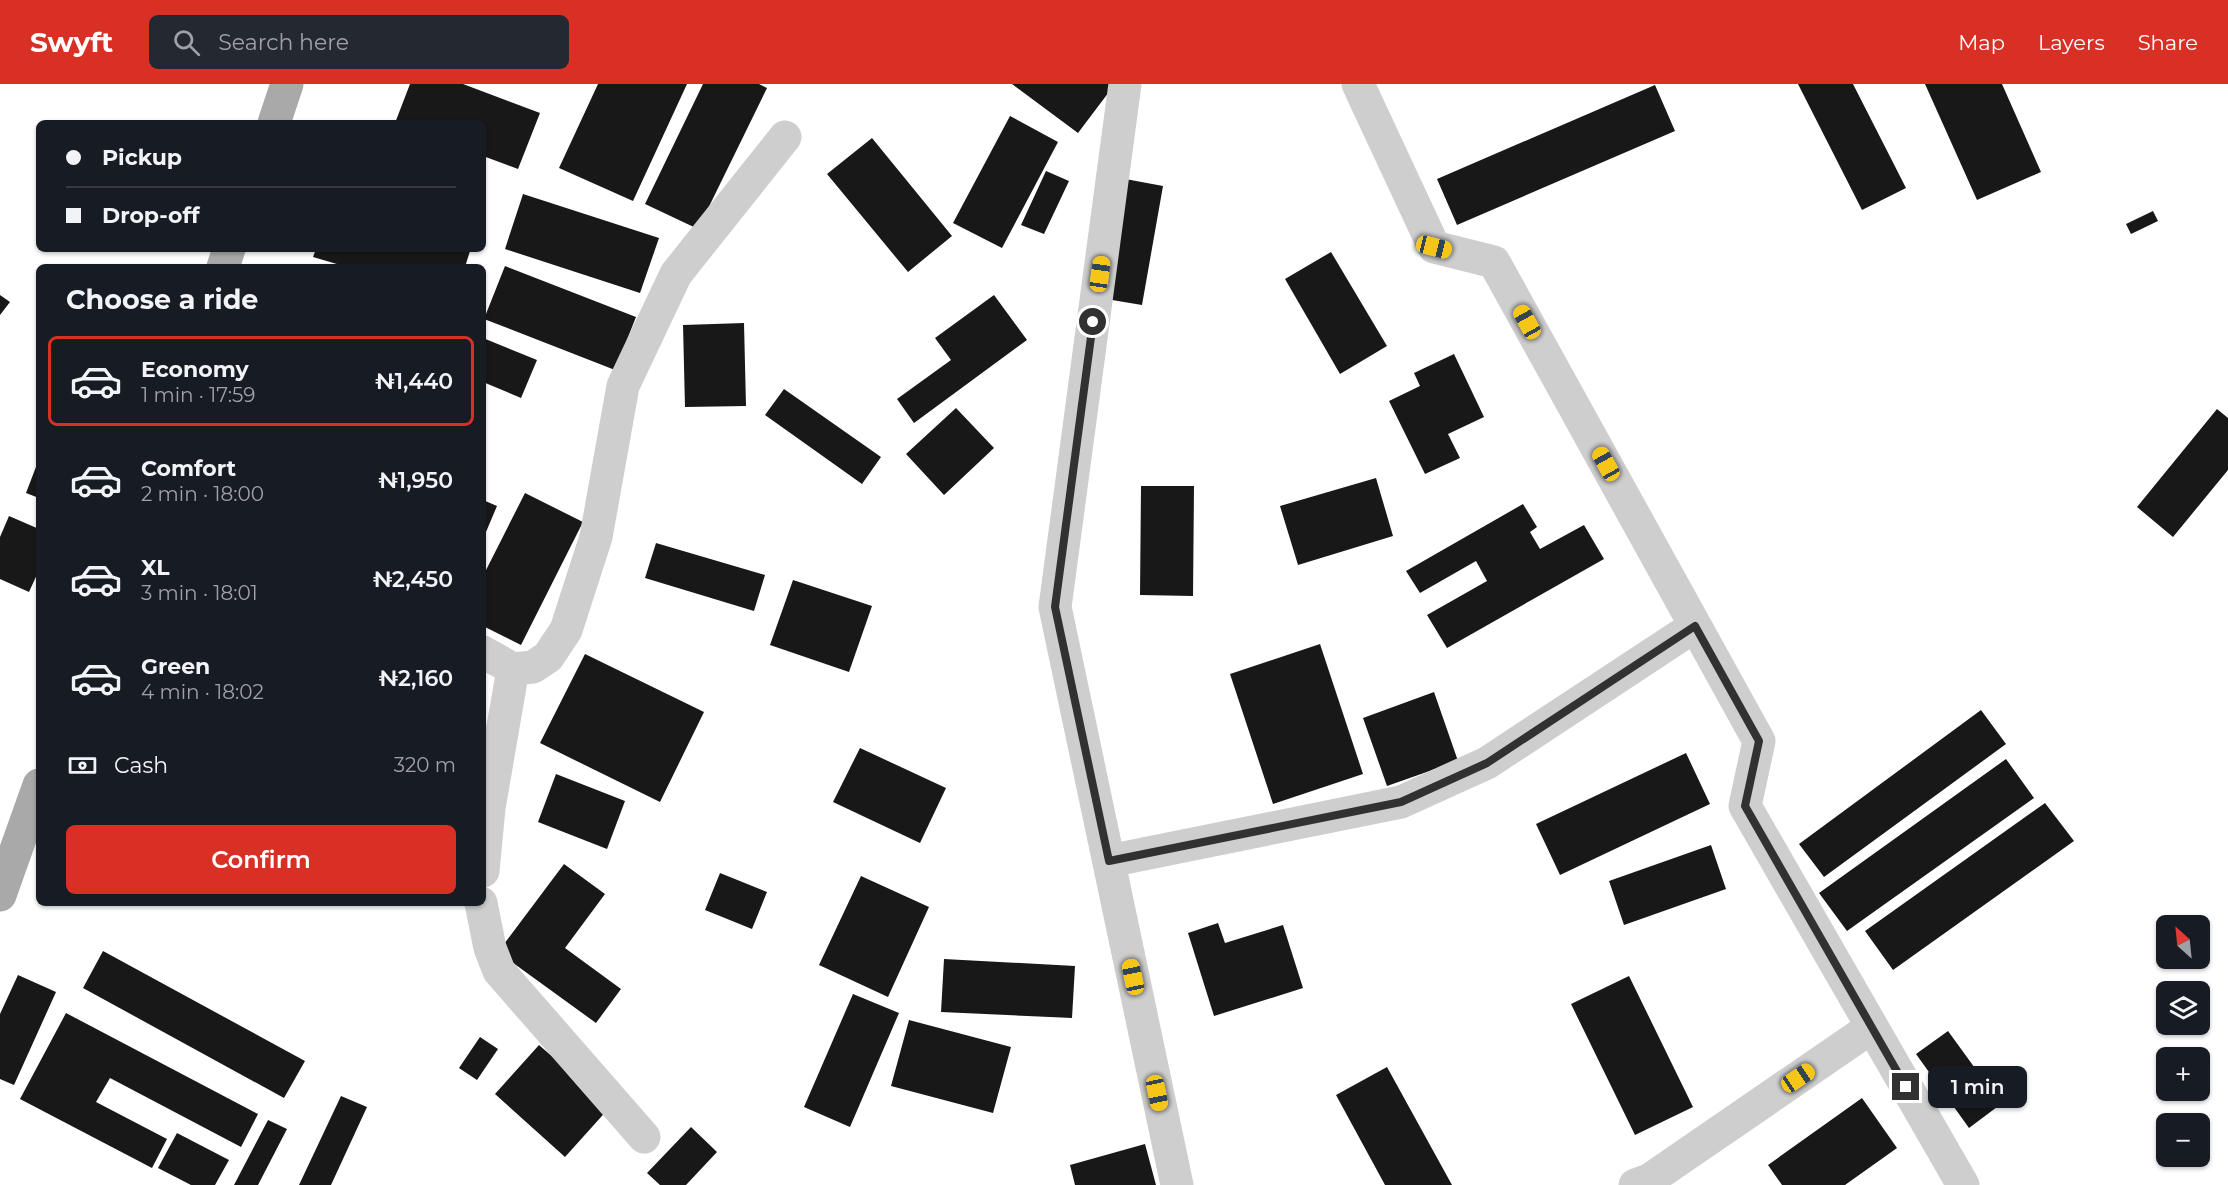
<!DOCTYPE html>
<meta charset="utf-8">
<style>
:root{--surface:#171b24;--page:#242831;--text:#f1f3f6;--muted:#9ea1a6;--line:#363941;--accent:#d93025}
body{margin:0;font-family:Montserrat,sans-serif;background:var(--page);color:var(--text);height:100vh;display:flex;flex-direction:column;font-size:22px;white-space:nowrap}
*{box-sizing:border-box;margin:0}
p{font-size:20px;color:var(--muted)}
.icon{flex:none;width:33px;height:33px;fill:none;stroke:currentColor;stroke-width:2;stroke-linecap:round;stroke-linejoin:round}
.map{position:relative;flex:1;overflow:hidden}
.panel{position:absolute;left:36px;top:180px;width:450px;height:642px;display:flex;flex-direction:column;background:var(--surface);border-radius:9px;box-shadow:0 2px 4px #0004}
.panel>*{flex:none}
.guide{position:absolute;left:36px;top:36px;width:450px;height:132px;border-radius:9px;box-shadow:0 2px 4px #0004;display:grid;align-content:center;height:132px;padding:0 30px;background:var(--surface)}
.needle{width:39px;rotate:333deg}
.tools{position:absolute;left:2156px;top:831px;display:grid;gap:12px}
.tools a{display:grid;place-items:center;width:54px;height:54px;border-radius:9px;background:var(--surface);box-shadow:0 2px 4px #0004;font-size:30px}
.end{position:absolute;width:27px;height:27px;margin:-14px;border:8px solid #313131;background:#fff;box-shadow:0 0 0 3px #fff}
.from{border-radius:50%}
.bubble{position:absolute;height:42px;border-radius:9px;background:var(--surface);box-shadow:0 2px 4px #0004;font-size:20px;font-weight:600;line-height:42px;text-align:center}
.car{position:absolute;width:18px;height:36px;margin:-18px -9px;border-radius:8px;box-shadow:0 0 4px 2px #0007;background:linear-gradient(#f5c518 24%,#345 0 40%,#f5c518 0 76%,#345 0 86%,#f5c518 0)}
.guide b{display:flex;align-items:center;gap:21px;height:57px;font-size:22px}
.guide b+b{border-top:2px solid var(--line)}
.guide i{width:15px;height:15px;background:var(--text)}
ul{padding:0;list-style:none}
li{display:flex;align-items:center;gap:18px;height:90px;margin:0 12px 9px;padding:0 18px;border:3px solid transparent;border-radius:9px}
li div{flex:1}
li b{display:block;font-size:22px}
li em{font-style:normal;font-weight:600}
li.active{border-color:var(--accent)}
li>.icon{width:54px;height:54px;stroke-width:1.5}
h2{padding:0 30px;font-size:27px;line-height:72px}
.pay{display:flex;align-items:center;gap:15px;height:66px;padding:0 30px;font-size:22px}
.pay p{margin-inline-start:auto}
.primary-button{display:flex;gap:12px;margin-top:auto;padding:12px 30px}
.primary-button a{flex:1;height:69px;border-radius:9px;background:var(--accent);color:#fff;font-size:24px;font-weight:600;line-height:69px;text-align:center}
header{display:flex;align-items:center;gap:36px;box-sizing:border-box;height:84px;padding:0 30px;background:var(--accent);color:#fff}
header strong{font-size:28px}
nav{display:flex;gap:33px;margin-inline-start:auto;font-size:21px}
.search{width:420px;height:54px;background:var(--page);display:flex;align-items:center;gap:15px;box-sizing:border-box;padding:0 21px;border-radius:9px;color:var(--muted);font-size:22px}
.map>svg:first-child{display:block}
</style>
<header>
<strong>Swyft</strong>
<div class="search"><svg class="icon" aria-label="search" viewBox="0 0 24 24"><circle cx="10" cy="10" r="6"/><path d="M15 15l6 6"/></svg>Search here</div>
<nav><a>Map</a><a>Layers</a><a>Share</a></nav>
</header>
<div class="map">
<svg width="2228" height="1101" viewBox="0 0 2228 1101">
<rect width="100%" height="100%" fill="#fff"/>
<!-- building -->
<path fill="#181818" d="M410 0H463L540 29 518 85 483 72V39H395Z
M598 0H687L633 117 559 84Z
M703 0H759L767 4 698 145 645 120Z
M1012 0H1115L1078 49Z
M1798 0H1853L1906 104 1862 126Z
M1925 0H2002L2041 88 1977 116Z
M1655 1 1675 47 1457 141 1437 95Z
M1010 32 1058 58 1002 164 953 139Z
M872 54 952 152 908 188 827 90Z
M1046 87 1069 97 1044 150 1021 141Z
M1120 94 1163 102 1142 221 1100 214Z
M523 110 659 154 640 209 505 165Z
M2153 127 2158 137 2131 150 2126 140Z
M316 165H461L470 167 465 183H347L313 173Z
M1331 168 1387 262 1340 290 1285 195Z
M505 182 636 233 615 286 484 235Z
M0 211 10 218 0 231Z
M994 211 1027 256 914 339 897 315 951 276 935 254Z
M744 239 746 322 685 323 683 241Z
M483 254 537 276 521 314 483 298Z
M1454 270 1484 333 1448 350 1460 374 1425 390 1389 317 1420 302 1414 289Z
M784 305 881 373 862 400 765 331Z
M956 324 994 364 944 411 906 370Z
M2217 325 2228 334V386L2173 453 2137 423Z
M39 375V414L26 409Z
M1376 394 1393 452 1298 481 1280 422Z
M1141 402H1194L1193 512 1140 511Z
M525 409 583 438 521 561 483 542V492Z
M483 416 497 422 483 455Z
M1523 420 1537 443 1530 448 1540 465 1584 441 1604 475 1447 564 1427 531 1487 497 1476 477 1420 509 1406 487Z
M9 432 39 445V486L29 508 0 495V453Z
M656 459 765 491 754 527 645 494Z
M793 496 872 522 849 588 770 561Z
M1320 560 1363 690 1273 720 1230 590Z
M585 570 704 628 660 718 540 659Z
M1434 608 1458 677 1387 702 1363 634Z
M1981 626 2006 660 1824 793 1799 760Z
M860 664 946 704 920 759 833 718Z
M1686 669 1710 720 1560 791 1536 740Z
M2006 675 2034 714 1847 847 1819 809Z
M556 690 625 717 607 765 538 738Z
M2045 719 2074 757 1893 886 1865 847Z
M1711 761 1726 805 1624 841 1609 797Z
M564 780 605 810 565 864 621 905 596 939 498 868Z
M720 789 767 808 752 845 705 826Z
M861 792 929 823 888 913 819 881Z
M1218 839 1225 859 1283 841 1303 904 1214 932 1188 849Z
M103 867 305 977 284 1014 83 904Z
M944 875 1075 882 1072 934 941 928Z
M18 891 56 908 14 1001 0 995V930Z
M1629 892 1693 1023 1635 1051 1571 920Z
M853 910 899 929 850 1043 804 1023Z
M66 929 258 1030 241 1063 110 994 96 1018 167 1055 152 1084 20 1015Z
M909 936 1011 963 993 1029 891 1002Z
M1948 947 2001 1020 1969 1044 1916 970Z
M480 953 498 965 477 996 459 984Z
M539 961 610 1023 565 1073 495 1010Z
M1387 983 1452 1101H1385L1336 1011Z
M341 1012 367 1023 331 1101H299Z
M1862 1014 1897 1064 1845 1101H1782L1768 1081Z
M268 1036 287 1045 258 1101H234Z
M691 1043 717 1068 686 1101H660L647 1089Z
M177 1049 229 1076 215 1101H191L158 1084Z
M1145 1060 1156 1101H1075L1070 1081Z"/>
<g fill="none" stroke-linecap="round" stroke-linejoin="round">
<!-- minor -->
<path stroke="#cecece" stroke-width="33" d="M1125 0 1055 523 1177 1101
M1358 0 1434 163 1494 178 1759 657 1745 722 1963 1101
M483 568 513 585 533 583 548 573 566 546 596 453 623 302 676 190 785 53
M1109 777 1401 718 1487 679 1695 542
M483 787 489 724 513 585
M481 819 490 864 499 887 644 1053
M1635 1101 1649 1096 1872 943"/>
<!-- primary -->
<path stroke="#a9a9a9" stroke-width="33" d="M274 39 287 0
M223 183 229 165
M0 811 39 701"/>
</g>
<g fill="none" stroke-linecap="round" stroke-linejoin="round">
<!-- route -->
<path stroke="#313131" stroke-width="8" d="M1093 238 1055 523 1109 777 1401 718 1487 679 1695 542 1759 657 1745 722 1906 1003"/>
</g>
</svg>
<div class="tools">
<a><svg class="needle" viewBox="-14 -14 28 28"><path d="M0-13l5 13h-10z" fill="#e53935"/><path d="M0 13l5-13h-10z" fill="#9ea1a6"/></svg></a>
<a><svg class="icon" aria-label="layers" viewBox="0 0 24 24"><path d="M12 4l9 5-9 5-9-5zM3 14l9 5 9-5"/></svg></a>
<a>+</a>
<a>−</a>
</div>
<i class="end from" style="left:1093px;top:238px"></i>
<i class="end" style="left:1906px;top:1003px"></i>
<div class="bubble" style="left:1928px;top:982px;width:99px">1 min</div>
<i class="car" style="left:1434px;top:163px;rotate:104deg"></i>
<i class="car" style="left:1100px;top:190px;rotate:8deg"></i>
<i class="car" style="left:1527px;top:238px;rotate:331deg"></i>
<i class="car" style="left:1606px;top:380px;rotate:331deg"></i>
<i class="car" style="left:1133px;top:893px;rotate:348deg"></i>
<i class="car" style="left:1798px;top:994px;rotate:56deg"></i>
<i class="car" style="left:1157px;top:1009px;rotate:168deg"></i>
<div class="guide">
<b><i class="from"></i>Pickup</b>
<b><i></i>Drop-off</b>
</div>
<section class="panel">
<h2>Choose a ride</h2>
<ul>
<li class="active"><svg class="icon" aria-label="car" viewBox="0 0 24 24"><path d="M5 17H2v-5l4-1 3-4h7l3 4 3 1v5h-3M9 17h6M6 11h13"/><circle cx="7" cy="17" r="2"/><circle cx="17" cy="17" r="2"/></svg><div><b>Economy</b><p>1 min · 17:59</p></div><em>₦1,440</em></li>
<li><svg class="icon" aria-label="car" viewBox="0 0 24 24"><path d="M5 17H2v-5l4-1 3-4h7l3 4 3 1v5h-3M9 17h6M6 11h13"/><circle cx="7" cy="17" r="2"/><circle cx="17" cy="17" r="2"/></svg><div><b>Comfort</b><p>2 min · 18:00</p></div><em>₦1,950</em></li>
<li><svg class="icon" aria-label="car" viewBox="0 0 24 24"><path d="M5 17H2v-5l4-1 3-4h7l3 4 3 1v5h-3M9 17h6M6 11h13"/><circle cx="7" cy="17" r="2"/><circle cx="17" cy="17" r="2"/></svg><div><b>XL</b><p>3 min · 18:01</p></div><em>₦2,450</em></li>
<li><svg class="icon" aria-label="car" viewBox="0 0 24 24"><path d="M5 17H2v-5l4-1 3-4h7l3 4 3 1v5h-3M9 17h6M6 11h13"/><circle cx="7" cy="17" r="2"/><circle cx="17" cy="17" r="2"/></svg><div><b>Green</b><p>4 min · 18:02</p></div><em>₦2,160</em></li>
</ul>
<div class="pay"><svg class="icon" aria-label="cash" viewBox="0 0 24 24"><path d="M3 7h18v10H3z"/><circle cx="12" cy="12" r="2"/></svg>Cash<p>320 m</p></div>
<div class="primary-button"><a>Confirm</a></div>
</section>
</div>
